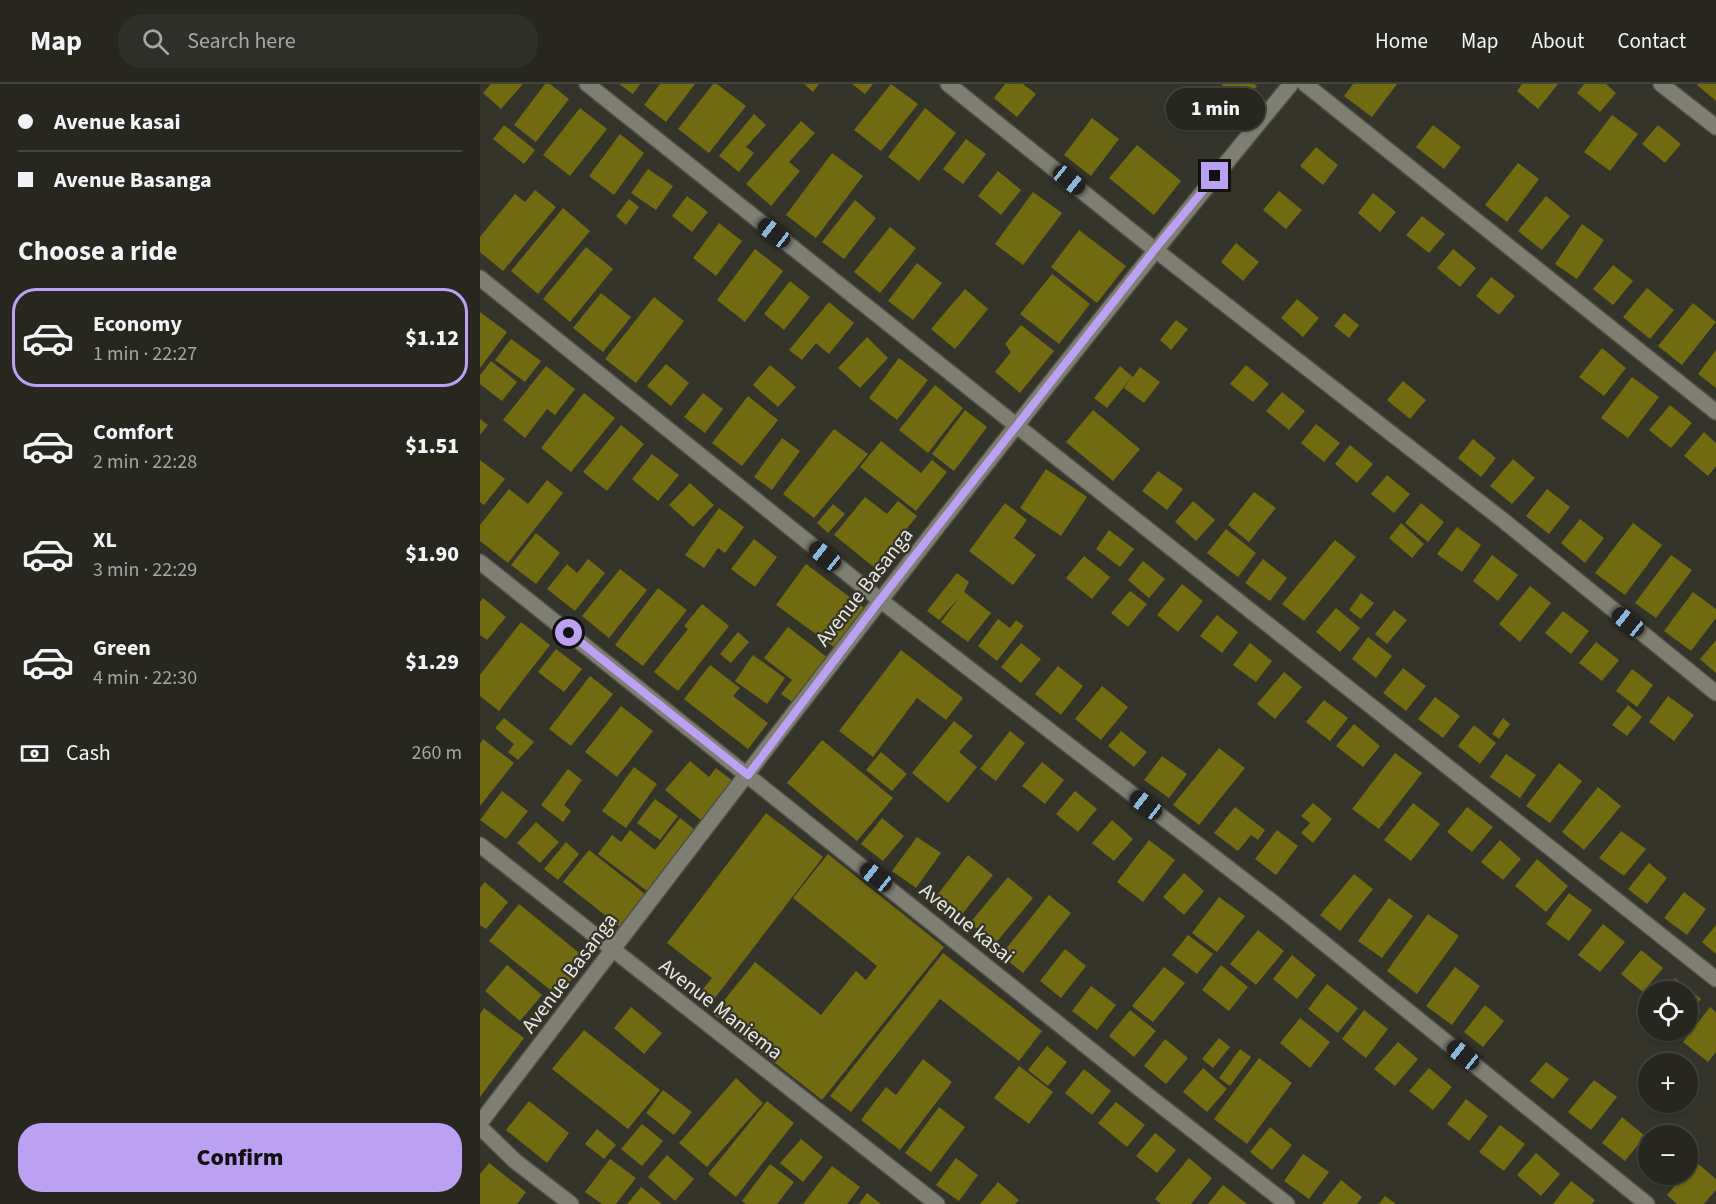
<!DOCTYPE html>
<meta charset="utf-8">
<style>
:root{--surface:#272720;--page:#2f2f29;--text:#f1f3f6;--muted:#a4a5a5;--line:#43443e;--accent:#bca0f2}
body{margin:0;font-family:"Source Sans 3",sans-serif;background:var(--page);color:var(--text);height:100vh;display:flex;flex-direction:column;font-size:22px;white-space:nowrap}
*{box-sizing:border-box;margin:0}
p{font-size:20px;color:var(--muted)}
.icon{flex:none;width:33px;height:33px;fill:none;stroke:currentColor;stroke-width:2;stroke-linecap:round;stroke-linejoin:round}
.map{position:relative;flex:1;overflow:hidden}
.drawer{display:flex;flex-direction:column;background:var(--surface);width:480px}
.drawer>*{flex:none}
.guide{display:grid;align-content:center;height:132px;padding:0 18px;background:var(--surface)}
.fabs{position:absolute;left:1158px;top:897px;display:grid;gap:12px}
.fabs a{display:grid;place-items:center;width:60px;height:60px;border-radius:50%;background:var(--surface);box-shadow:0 2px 4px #0004,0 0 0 2px var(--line);font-size:30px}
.end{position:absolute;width:27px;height:27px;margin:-14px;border:8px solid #bca0f2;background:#111;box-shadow:0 0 0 3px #111}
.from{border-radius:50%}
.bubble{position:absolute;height:42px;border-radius:21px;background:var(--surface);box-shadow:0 2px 4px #0004,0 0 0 2px var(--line);font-size:20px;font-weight:800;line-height:42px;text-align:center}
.car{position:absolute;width:18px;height:36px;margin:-18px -9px;border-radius:8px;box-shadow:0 0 4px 2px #0007;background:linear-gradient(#222 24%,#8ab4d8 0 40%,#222 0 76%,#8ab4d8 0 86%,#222 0)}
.guide b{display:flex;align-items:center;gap:21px;height:57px;font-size:22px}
.guide b+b{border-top:2px solid var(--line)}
.guide i{width:15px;height:15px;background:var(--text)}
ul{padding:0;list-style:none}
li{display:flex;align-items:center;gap:18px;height:99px;margin:0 12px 9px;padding:0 6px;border:3px solid transparent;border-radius:24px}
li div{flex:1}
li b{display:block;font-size:22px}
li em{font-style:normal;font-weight:800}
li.active{border-color:var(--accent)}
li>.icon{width:54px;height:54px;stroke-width:1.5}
h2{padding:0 18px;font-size:27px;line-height:72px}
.pay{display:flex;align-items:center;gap:15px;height:66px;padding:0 18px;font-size:22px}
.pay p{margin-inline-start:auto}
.primary-button{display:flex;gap:12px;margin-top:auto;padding:12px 18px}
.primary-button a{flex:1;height:69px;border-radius:24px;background:var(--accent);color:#111;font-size:24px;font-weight:800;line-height:69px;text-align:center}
header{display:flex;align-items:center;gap:36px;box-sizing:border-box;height:84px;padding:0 30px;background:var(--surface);border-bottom:2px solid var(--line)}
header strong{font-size:28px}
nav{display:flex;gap:33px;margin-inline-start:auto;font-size:21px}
.search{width:420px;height:54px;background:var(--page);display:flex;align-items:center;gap:15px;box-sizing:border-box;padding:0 21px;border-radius:24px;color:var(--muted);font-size:22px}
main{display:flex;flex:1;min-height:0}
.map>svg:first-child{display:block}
</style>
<header>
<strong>Map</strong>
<div class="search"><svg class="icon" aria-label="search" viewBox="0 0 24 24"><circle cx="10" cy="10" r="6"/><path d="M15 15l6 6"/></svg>Search here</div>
<nav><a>Home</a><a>Map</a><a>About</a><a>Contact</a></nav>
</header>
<main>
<section class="drawer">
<div class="guide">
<b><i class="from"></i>Avenue kasai</b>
<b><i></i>Avenue Basanga</b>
</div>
<h2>Choose a ride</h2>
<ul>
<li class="active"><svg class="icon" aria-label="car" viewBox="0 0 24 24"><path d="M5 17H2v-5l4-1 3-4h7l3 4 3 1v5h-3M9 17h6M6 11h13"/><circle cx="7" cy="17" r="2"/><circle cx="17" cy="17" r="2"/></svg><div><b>Economy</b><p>1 min · 22:27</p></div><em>$1.12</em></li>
<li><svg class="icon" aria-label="car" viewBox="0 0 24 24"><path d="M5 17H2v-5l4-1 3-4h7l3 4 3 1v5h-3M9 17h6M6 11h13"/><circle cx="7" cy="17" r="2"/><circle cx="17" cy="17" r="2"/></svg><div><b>Comfort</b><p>2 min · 22:28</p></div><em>$1.51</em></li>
<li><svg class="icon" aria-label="car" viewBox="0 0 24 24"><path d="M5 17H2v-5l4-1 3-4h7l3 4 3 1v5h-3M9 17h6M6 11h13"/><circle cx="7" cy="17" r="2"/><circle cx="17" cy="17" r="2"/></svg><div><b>XL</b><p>3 min · 22:29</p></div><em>$1.90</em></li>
<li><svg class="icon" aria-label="car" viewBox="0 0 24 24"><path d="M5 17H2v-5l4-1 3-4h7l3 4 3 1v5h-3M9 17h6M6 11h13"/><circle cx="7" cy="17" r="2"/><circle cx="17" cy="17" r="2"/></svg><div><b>Green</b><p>4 min · 22:30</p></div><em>$1.29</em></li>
</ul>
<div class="pay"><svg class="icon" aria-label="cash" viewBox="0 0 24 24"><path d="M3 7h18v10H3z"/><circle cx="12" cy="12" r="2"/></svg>Cash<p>260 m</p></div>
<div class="primary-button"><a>Confirm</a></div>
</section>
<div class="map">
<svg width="1236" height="1120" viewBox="0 0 1236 1120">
<rect width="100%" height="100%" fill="#34342a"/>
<!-- building -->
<path fill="#726a11" d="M11 0H43L21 25 3 9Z
M65 0H70L89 15 56 58 34 41Z
M139 0H160L153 10Z
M180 0H215L186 38 164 21Z
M233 0H237L266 22 229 69 198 45Z
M324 0H339L333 8Z
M372 0H393L385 10Z
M411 0 438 20 401 67 374 46Z
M525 0H543L556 10 537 33 514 14Z
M743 0H774L777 2 747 38 726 21Z
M873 0H917L892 33 864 12Z
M1042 0H1078L1058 25 1037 7Z
M1104 0H1126L1136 9 1120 28 1097 9Z
M1218 0H1236V17L1217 1Z
M100 24 127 45 90 92 63 71Z
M445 24 476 49 439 97 408 73Z
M274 30 286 41 266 63 274 69 259 88 239 72Z
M1132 31 1158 50 1130 87 1104 68Z
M612 34 639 55 611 92 584 71Z
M321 37 335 49 309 78 320 87 291 122 266 100Z
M24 41 55 66 44 80 13 55Z
M953 41 981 63 964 85 936 63Z
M1178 41 1201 60 1185 79 1162 60Z
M140 50 164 69 134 111 109 92Z
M486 55 506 70 483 100 463 85Z
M657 61 701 97 674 131 629 94Z
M836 63 858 81 843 101 820 82Z
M352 69 383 92 336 154 306 131Z
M1038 79 1059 95 1027 138 1005 121Z
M168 85 193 102 176 126 151 109Z
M518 87 541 106 521 131 498 112Z
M55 106 76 123 23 187 0 168V153L35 110 45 118Z
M799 107 822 126 806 145 783 126Z
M553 108 582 129 543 181 515 160Z
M893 109 916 128 900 148 878 129Z
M207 112 228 128 212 148 192 132Z
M1066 112 1090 132 1062 166 1038 147Z
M149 115 159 123 146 141 136 132Z
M375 116 396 134 364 175 342 158Z
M83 124 110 147 58 210 31 187Z
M942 132 965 150 949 169 926 151Z
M239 139 262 157 236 192 213 174Z
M1102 140 1124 156 1097 195 1075 180Z
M410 143 436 164 400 209 374 188Z
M599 146 646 182 617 219 571 183Z
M756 159 779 178 763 197 741 178Z
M106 163 133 185 90 238 63 215Z
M275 165 303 187 265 238 237 216Z
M973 165 996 184 980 203 957 184Z
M437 179 462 199 433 236 408 217Z
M1133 181 1153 197 1133 221 1113 205Z
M572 190 610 220 579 260 540 230Z
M1011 193 1035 212 1019 231 996 212Z
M310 197 330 213 304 246 284 230Z
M1167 204 1194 226 1170 255 1143 233Z
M485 205 508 225 475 265 451 245Z
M121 209 151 233 123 268 93 244Z
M174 213 204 237 156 299 125 275Z
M817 215 839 234 823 253 801 234Z
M349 218 374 239 349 270 336 259 322 276 309 266Z
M1213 219 1236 238 1202 281 1178 262Z
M0 228 27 248 0 284Z
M864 229 879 241 869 254 854 242Z
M696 236 708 245 691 266 680 256Z
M541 241 574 267 540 309 515 288 531 268 525 260Z
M387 253 408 274 380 304 358 284Z
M31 255 61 277 45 298 15 276Z
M1122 264 1146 284 1124 312 1099 293Z
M1236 266V304L1218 290Z
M419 274 448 296 417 336 389 314Z
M11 277 37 298 22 317 0 300V291Z
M186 280 209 299 191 322 167 302Z
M290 281 316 303 298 323 273 301Z
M766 281 789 300 773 318 750 300Z
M66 282 95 305 75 331 67 325 45 354 23 336Z
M640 282 653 293 660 283 680 298 664 319 644 304 651 294 627 324 614 314Z
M1152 293 1179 313 1148 354 1121 334Z
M923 297 946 316 930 335 907 316Z
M455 301 483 324 448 369 419 346Z
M802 308 825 327 809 346 786 327Z
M104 309 135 334 91 388 61 364Z
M223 309 243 325 225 349 204 333Z
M268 312 298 336 262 382 232 359Z
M1190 321 1212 339 1191 364 1169 346Z
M485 326 507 343 474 387 452 370Z
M613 326 660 365 633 397 586 358Z
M0 335 8 341 0 351Z
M836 340 860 359 844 378 821 359Z
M141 341 164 360 127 407 103 388Z
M354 345 388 370 334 434 303 410Z
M1224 348 1236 359V382L1228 392 1204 372Z
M302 354 320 367 292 406 274 393Z
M993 355 1016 374 1001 393 978 374Z
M401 357 441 389 452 376 467 388 436 427 380 383Z
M870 361 893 380 877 399 855 380Z
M172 370 199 391 178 417 152 395Z
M1033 375 1055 394 1032 420 1010 402Z
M0 376 25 395 4 421 0 418Z
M566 385 607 413 581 452 540 424Z
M678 387 703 405 687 426 662 407Z
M907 391 930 410 914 429 891 410Z
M67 396 83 409 28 479 0 457V441L29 405 48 420Z
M210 399 234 421 213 443 189 421Z
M1067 405 1090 423 1069 450 1046 432Z
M774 408 796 424 769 458 748 441Z
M385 413 407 430 418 417 437 432 395 484 354 451Z
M713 417 735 436 716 457 695 438Z
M525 419 547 436 534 454 556 471 533 501 489 467Z
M941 419 964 438 948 458 925 439Z
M353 420 365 430 348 449 337 439Z
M239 424 264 443 245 469 238 464 224 484 205 471Z
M1100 435 1124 454 1105 479 1081 459Z
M921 439 944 460 932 474 909 454Z
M1153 439 1182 461 1145 511 1115 489Z
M977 443 1001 461 982 488 957 470Z
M746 445 776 469 758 493 727 469Z
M629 446 654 465 640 483 616 465Z
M56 449 80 469 56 500 31 481Z
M274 455 297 473 275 503 251 485Z
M855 456 876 473 824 537 802 520Z
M1012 471 1038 491 1018 517 993 497Z
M1191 471 1212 486 1176 534 1155 519Z
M604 472 630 493 612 515 586 494Z
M108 475 125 489 95 527 67 505 87 480 97 489Z
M783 475 807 494 790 517 765 499Z
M663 477 685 495 669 514 648 496Z
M326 480 388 527 358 566 296 521Z
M140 485 167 506 129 554 102 532Z
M477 489 489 498 484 508 511 529 488 558 461 538 479 514 459 536 447 527Z
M702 500 723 517 698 548 677 531Z
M1050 502 1071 519 1040 558 1019 540Z
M178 504 207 526 163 582 135 561Z
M650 507 667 520 648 543 631 529Z
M1213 508 1236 525V534L1211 567 1184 547Z
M881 509 894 519 881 535 869 526Z
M3 514 26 533 7 556 0 551V518Z
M222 520 249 542 198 607 174 588 208 545 204 542Z
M856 524 880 544 860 568 836 548Z
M914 526 927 536 907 560 895 550Z
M1083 527 1109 547 1091 570 1065 549Z
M737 531 758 548 742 569 720 552Z
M518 535 530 544 536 536 544 542 517 577 498 562Z
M41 538 70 561 19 627 0 612V591Z
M308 543 348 574 314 619 301 610 312 596 284 574Z
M258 548 269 558 251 579 240 570Z
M888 553 912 572 896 594 872 575Z
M1236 556V589L1220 575Z
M1116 558 1139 576 1122 597 1099 579Z
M541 559 561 575 541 599 521 583Z
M770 559 792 577 776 598 753 581Z
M76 565 102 585 84 608 58 588Z
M421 566 483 614 466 636 437 614 393 673 359 647Z
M273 571 305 594 287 620 255 597Z
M230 581 260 604 253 612 288 639 268 665 204 615Z
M578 582 603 602 581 631 555 610Z
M923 584 946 602 926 627 903 609Z
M1152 585 1173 601 1157 623 1136 607Z
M804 588 822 603 795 635 777 620Z
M110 592 133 610 91 662 69 645Z
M622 602 648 623 621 656 595 635Z
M1188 612 1214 631 1194 657 1169 638Z
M955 613 980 632 963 654 938 635Z
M844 616 868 634 850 657 826 638Z
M1148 621 1162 633 1147 652 1132 641Z
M141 622 173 647 137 693 105 668Z
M24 634 54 658 38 676 28 668 34 660 15 644Z
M1023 634 1030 640 1019 655 1012 650Z
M474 637 493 652 479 668 497 683 468 719 432 689Z
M874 640 900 662 883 683 856 662Z
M994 641 1016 659 1000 680 978 662Z
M530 647 545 659 516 697 500 685Z
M641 647 667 668 654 683 628 662Z
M3 655 34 679 0 722V660Z
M342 656 413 714 377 757 307 699Z
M739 664 765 684 719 741 693 721Z
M401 668 427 690 412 707 386 686Z
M915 669 942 689 899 745 872 725Z
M1026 670 1056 691 1040 714 1010 693Z
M682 672 707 690 689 714 664 696Z
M210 677 229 693 236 684 254 698 222 737 185 706Z
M562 678 584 696 565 720 542 702Z
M1079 679 1102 697 1070 739 1046 722Z
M154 683 177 700 146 744 122 727Z
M88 685 102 696 84 721 91 727 83 738 61 721Z
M1118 703 1141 722 1104 766 1082 748Z
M22 707 48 727 26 755 0 736Z
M595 707 617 725 598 748 576 730Z
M175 715 198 732 180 756 157 739Z
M833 719 852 735 833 759 821 749 830 739 821 732Z
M933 719 960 740 931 777 904 756Z
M755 723 785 746 778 756 771 751 758 767 734 749Z
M987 723 1013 743 992 768 967 748Z
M286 729 343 773 231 919 219 910 232 894 187 859Z
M200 734 214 745 167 807 118 770 132 751 141 758 150 746 175 766Z
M402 734 424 752 403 777 381 760Z
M632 736 653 755 634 777 612 759Z
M56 738 79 758 60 779 37 759Z
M797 746 818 762 796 791 775 775Z
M1141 747 1166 765 1144 792 1119 774Z
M437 753 461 769 436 804 412 787Z
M669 756 695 776 663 818 637 798Z
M1020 756 1041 775 1023 796 1001 778Z
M86 758 99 770 78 796 64 785Z
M109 766 165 810 140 843 83 798Z
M348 770 464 863 342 1016 233 930 275 878 341 931 376 887 386 896 397 882 313 814Z
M488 771 513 791 476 838 451 819Z
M1057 775 1088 802 1066 828 1035 802Z
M1169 779 1187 794 1167 820 1148 805Z
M704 789 724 807 704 831 683 813Z
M874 790 893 805 860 847 840 831Z
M528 793 553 814 515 860 490 839Z
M5 798 28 818 6 845 0 841V804Z
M1204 808 1226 825 1207 851 1184 834Z
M1089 809 1112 826 1089 857 1066 840Z
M569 811 591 829 543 889 521 871Z
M739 813 765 832 737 868 712 849Z
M909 814 933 832 902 874 878 857Z
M39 820 108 876 78 912 9 857Z
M948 830 979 852 937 910 907 887Z
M1123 840 1145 858 1120 888 1098 871Z
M1236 841V870L1222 858Z
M778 846 804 867 776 901 750 880Z
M708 851 733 870 717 890 692 871Z
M585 865 606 882 581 914 560 897Z
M1161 866 1183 884 1163 908 1141 890Z
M463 869 562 947 539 977 460 915 371 1028 350 1012Z
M812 871 836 891 817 915 793 895Z
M27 881 62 911 40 937 5 907Z
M741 881 768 903 749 927 722 906Z
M684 883 705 899 673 938 652 922Z
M975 883 1000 902 972 941 946 922Z
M1195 894 1221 915 1208 931V908H1184Z
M847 900 878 924 858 949 828 925Z
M611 902 636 921 617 946 592 927Z
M1005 921 1024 937 1003 963 984 948Z
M151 923 182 949 164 970 134 944Z
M1230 923 1236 928V968L1228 978 1203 958Z
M4 924 44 954 0 1013V930Z
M650 926 676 947 654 973 629 952Z
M884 926 908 945 886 974 862 955Z
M820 934 850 958 830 984 800 959Z
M104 946 180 1006 148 1045 72 985Z
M739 954 750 963 733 984 722 975Z
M685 955 708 974 686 1000 664 982Z
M918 958 938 975 915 1002 894 985Z
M567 962 587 978 568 1002 548 986Z
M760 965 771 973 750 1002 739 994Z
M779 974 812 999 767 1060 734 1035Z
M443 975 472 998 420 1066 381 1036 406 1003 416 1011Z
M1066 978 1089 995 1073 1015 1050 997Z
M539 982 573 1008 549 1040 514 1014Z
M723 984 747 1005 727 1028 703 1008Z
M949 984 972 1003 953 1026 929 1007Z
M604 985 631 1007 612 1031 585 1009Z
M256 994 283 1019 227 1083 199 1059Z
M1114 996 1137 1013 1111 1046 1088 1028Z
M183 1006 212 1028 194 1051 166 1029Z
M986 1015 1008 1032 989 1057 967 1040Z
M49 1017 89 1049 67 1079 26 1046Z
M287 1017 314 1039 256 1113 228 1090Z
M636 1018 665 1041 647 1063 618 1039Z
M459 1023 485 1043 451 1088 425 1069Z
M1142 1033 1165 1052 1145 1077 1122 1059Z
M162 1040 183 1057 162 1082 141 1065Z
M1020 1041 1045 1060 1024 1087 999 1068Z
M790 1043 812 1061 792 1086 770 1068Z
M117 1045 136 1061 124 1075 105 1060Z
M675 1049 696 1066 677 1089 656 1072Z
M321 1055 343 1073 323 1098 300 1079Z
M1056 1069 1080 1090 1061 1112 1037 1091Z
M1168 1069V1088L1159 1081Z
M823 1070 849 1088 829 1115 804 1097Z
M187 1071 214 1095 195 1117 168 1093Z
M476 1074 498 1091 479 1117 456 1101Z
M709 1074 732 1094 711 1120H681L675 1115Z
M130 1075 156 1094 136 1120H122L105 1108Z
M1216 1078 1236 1095V1106L1224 1120H1197L1187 1111 1205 1090H1208V1087Z
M9 1079 46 1108 37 1120H0V1090Z
M290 1080 314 1098 297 1120H266L262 1117Z
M352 1082 380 1103 367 1120H323Z
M1171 1090H1191L1184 1100Z
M861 1096 882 1113 877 1120H842Z
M1091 1097 1115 1116 1112 1120H1073Z
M518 1098 539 1116 535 1120H500Z
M743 1101 767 1120H728Z
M161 1103 182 1120H147Z
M387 1109 401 1120H379Z
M905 1112 916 1120H899Z"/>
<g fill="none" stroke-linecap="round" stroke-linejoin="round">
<!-- minor casing -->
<g stroke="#515048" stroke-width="18">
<path id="minor" d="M107 0 537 342 1236 895
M468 0 674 165 1024 437 1236 609
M825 0 1236 328
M1181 0 1236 43
M0 194 400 516 799 823 1167 1120
M0 478 670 1013 807 1120
M0 761 457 1120
M0 1039C267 691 531 339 811 0
M0 1043 35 1077 91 1120"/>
</g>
<!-- minor -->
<use href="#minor" stroke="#7e7e73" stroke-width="15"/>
</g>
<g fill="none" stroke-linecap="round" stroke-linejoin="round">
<!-- route -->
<path stroke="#bca0f2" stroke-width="8" d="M89 549 268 691 400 516 675 165 735 92"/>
</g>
<g text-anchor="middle" stroke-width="4.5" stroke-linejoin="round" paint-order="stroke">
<!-- street labels -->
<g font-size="21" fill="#e9e8e2" stroke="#34342a">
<text transform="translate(384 503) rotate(-52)" y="7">Avenue Basanga</text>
<text transform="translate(487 839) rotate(39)" y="7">Avenue kasai</text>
<text transform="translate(89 889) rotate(-53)" y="7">Avenue Basanga</text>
<text transform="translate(241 925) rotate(38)" y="7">Avenue Maniema</text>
</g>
</g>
</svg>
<div class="fabs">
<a><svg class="icon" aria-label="locate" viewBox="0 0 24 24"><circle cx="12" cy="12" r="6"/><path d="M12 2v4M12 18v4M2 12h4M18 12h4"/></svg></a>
<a>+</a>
<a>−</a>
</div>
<i class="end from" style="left:89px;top:549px"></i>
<i class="end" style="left:735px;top:92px"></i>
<div class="bubble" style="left:686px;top:4px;width:99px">1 min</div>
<i class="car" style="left:589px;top:96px;rotate:129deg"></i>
<i class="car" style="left:294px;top:149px;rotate:308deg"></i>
<i class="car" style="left:345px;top:472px;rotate:309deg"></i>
<i class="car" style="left:1148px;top:538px;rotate:309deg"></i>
<i class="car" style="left:666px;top:721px;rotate:308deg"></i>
<i class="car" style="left:396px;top:793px;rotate:309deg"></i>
<i class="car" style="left:983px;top:971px;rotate:309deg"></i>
</div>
</main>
